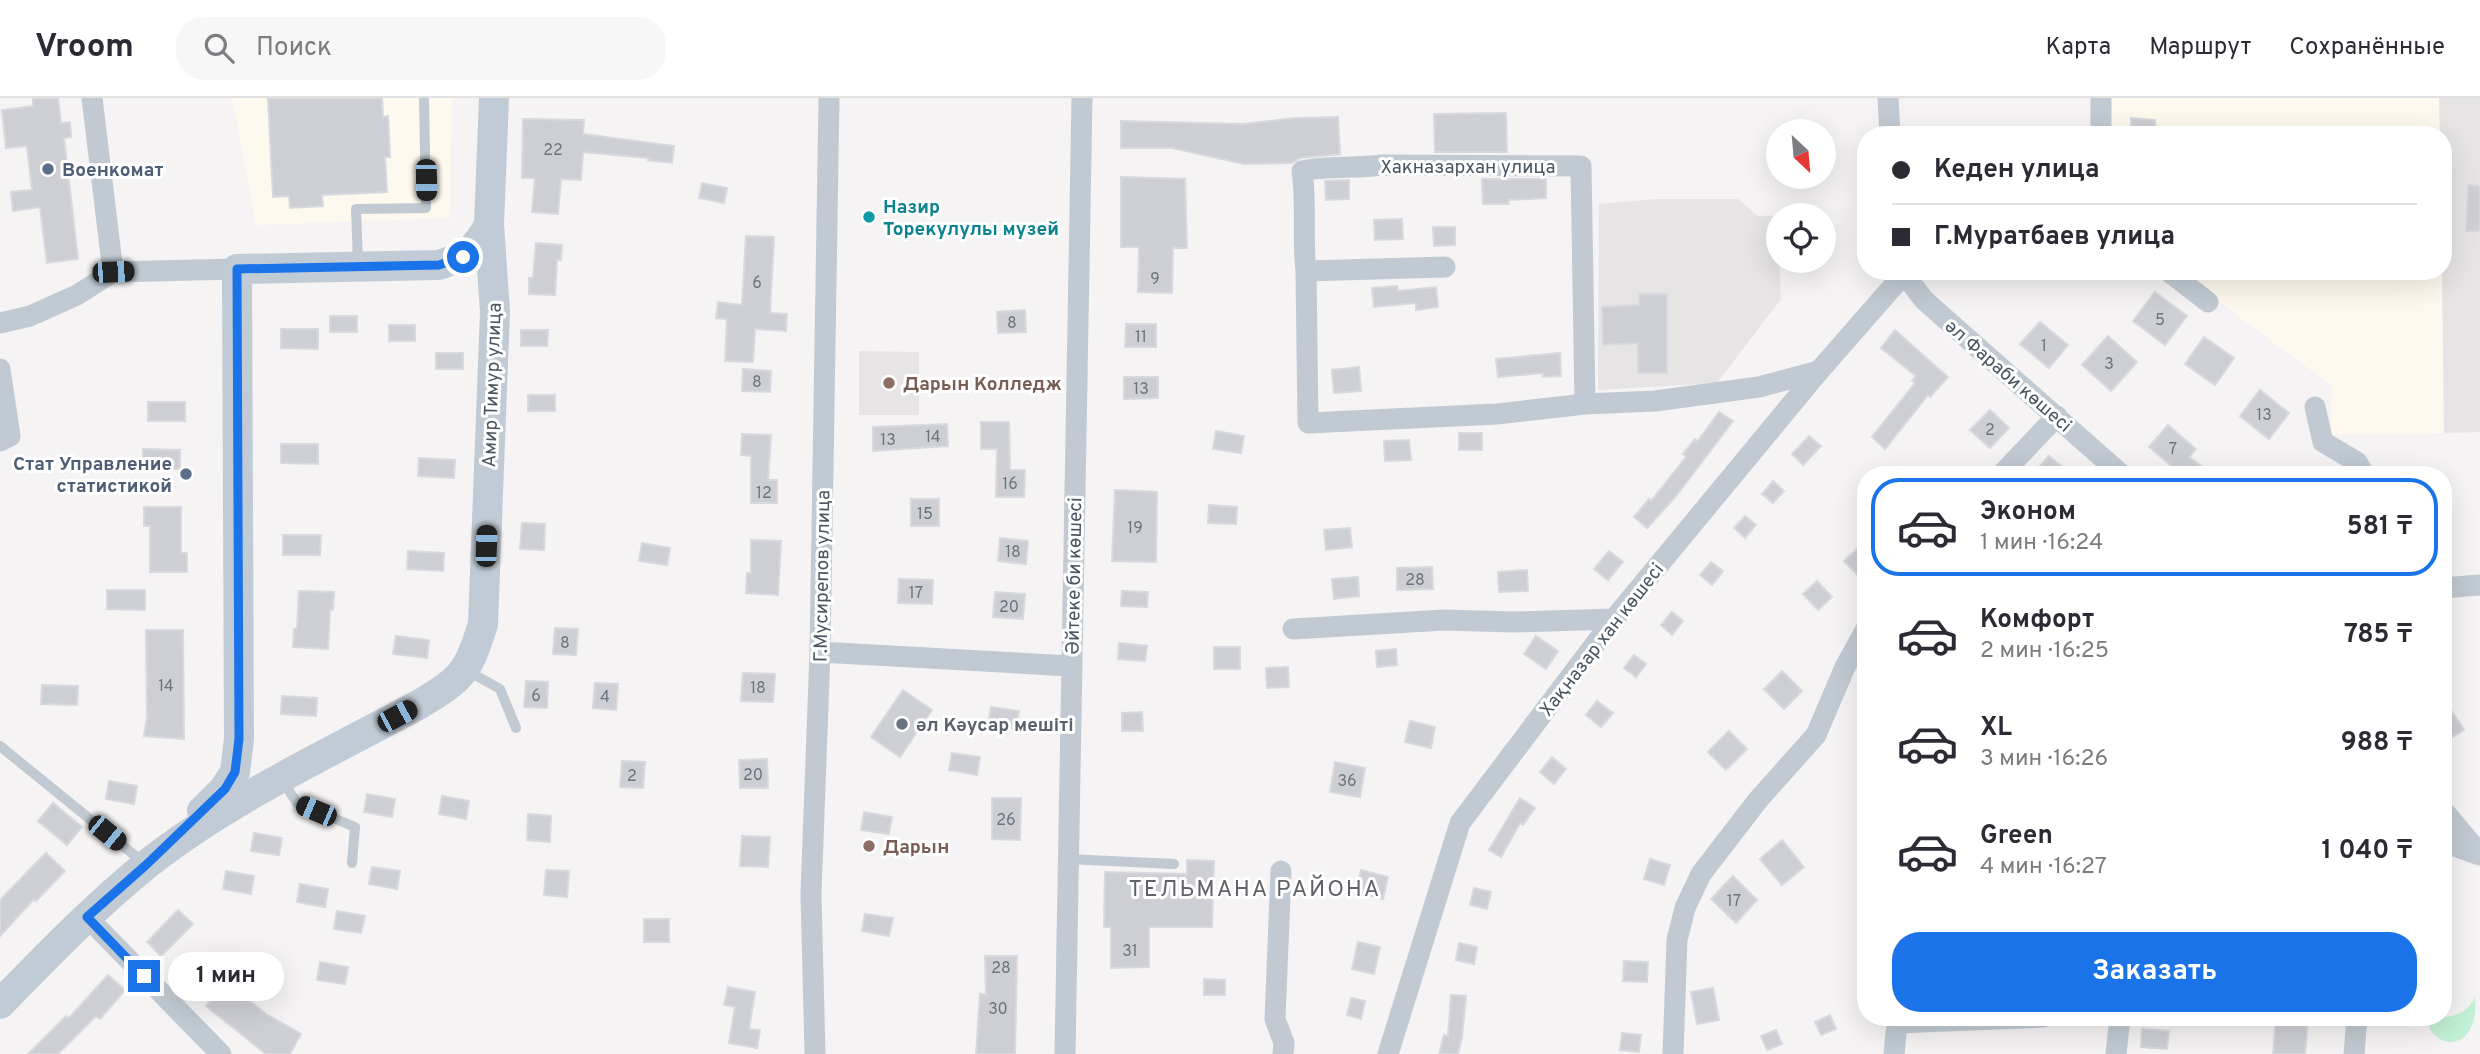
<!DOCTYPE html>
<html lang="ru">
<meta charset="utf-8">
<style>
:root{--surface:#fff;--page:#f7f7f7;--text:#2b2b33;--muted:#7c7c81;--line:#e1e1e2;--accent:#1a73e8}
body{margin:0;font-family:Overpass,sans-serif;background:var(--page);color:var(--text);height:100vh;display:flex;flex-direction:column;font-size:26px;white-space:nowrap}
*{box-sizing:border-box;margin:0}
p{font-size:23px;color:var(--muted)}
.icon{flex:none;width:38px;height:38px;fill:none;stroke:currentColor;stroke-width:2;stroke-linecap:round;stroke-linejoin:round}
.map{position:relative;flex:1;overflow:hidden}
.drawer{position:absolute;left:1857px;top:368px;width:595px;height:560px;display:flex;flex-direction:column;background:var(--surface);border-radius:28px;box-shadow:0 7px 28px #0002}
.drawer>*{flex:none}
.banner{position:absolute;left:1857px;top:28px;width:595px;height:154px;border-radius:28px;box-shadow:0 7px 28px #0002;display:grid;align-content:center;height:154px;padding:0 35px;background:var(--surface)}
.needle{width:46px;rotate:154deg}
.buttons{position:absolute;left:1766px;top:21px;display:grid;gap:14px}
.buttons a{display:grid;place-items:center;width:70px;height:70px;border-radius:50%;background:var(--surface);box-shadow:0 7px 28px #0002;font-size:35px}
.end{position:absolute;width:32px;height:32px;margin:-16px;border:9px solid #1a73e8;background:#fff;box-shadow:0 0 0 4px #fff}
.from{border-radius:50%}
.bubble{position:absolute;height:49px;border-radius:24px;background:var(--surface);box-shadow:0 7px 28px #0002;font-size:23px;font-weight:700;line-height:49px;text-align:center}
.car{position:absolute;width:21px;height:42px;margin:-21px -10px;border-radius:9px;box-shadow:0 0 5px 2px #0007;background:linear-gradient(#222 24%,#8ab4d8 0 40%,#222 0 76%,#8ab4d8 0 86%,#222 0)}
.banner b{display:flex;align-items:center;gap:24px;height:66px;font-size:26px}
.banner b+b{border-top:2px solid var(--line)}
.banner i{width:18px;height:18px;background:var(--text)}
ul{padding:12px 0 0;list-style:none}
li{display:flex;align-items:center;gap:21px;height:98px;margin:0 14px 10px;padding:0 21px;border:4px solid transparent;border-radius:28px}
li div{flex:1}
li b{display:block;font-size:26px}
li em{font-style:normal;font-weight:700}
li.selected{border-color:var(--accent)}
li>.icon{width:63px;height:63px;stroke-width:1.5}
.action{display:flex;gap:14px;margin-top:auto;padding:14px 35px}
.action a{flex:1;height:80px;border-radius:28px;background:var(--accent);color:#fff;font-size:28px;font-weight:700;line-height:80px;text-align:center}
header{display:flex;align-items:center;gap:42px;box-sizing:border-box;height:98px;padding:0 35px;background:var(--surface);border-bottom:2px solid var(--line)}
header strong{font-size:33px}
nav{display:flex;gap:38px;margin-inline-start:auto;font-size:24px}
.search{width:490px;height:63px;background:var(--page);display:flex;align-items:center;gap:18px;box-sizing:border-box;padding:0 24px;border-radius:28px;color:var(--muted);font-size:26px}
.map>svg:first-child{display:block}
</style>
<header>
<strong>Vroom</strong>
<div class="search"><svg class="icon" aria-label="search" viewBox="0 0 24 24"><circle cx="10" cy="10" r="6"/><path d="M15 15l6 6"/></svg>Поиск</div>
<nav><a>Карта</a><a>Маршрут</a><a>Сохранённые</a></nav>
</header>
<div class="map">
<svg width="2480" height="956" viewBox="0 0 2480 956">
<rect width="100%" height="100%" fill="#f5f3f3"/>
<!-- commercial -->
<path fill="#fdf9ef" d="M232 0H452L450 120 256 127Z
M2108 0H2439L2440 37H2108Z
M2178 173H2442L2444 335 2330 336 2332 288Z"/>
<!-- education -->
<path fill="#e6e4e5" d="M2439 0H2480V334L2444 335 2442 173 2443 37H2440Z
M1658 101H1738L1758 118H1777L1781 201 1717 285 1598 292 1599 106Z
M859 253 919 254V317H859Z"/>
<!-- green -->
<path fill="#c3f1d5" d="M2475 899C2480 954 2433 956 2426 919 2444 922 2467 918 2475 899Z"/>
<!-- building -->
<path fill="#cdcfd5" stroke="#d7d9de" stroke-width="2" d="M33 0H58L61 25 70 24 71 39 64 40 78 161 47 165 40 109 13 113 11 94 32 92 27 48 6 50 2 12 33 8Z
M268 0H382L383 19 388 18 390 59H385L387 94 322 97 323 108 290 110 289 98 273 99Z
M1506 15 1507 54H1435L1434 16Z
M1338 19 1340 56 1300 60 1292 65 1244 66 1172 50H1121V23L1243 26 1296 20Z
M2131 20 2155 22 2156 37H2131Z
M523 21 584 22 583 36 674 48 672 65 648 62V60L583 54 581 82 561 81 558 116 532 114 535 80H522Z
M1121 79 1185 81 1187 150H1173L1172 195 1138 194 1139 149H1121Z
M1482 81H1546V100L1508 102 1509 106H1483Z
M1349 82V101L1326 102 1325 83Z
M702 85 727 90 724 105 699 100Z
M2468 87 2480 88V133H2466Z
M1402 121 1403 141 1375 142 1374 122Z
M1433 129H1455V147L1434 148Z
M746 138 774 139 770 215 787 216 786 233 755 231 753 264 725 263 727 221 716 220 718 204 742 207Z
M536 145 562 147 561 162H557L555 197 529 196V180H533Z
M1397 188 1398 193 1436 189 1438 209 1416 212V205L1374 209 1372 190Z
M2155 194 2187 218 2165 247 2133 223Z
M1639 196H1667V275H1638V245L1603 247 1602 209 1639 207Z
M1025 212 1026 234 998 235 997 214Z
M330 218H357V234H330Z
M2040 224 2068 247 2049 270 2020 246Z
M1126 226H1156V249H1125Z
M389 227H415V243H389Z
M281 231H318V251L281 250Z
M521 232H548L547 248H521Z
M1895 232 1948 279 1930 299 1928 297 1885 351 1872 339 1915 285 1912 283 1916 278 1881 250Z
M2108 238 2137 264 2111 293 2082 267Z
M2204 239 2234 260 2215 287 2185 266Z
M436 255H463V271H436Z
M1560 255 1561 278 1543 279V275L1498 279 1496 261Z
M1359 269 1361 293 1334 295 1332 272Z
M743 271 771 273 770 294 742 293Z
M1124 279H1158V300L1124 301Z
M2260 292 2289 315 2269 341 2240 318Z
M528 297H555V313H528Z
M148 304H185V323H148Z
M1990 312 2009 330 1990 350 1970 332Z
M1719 314 1733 323 1676 398 1647 430 1634 419 1649 401 1651 403 1686 359 1683 356 1695 341 1697 344Z
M981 324H1009L1010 372H1025L1024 399H996L997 351H981Z
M947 326 948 348 873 353V329Z
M2168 327 2196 351 2189 359 2212 376H2181L2149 349Z
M1216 333 1244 338 1241 355 1213 351Z
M1459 335H1482V352H1459Z
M742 336 771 337 768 382H777V405H751V358L741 357Z
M1809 338 1821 348 1803 367 1792 356Z
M1409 342 1411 362 1385 363 1384 343Z
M281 346H318V366L281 365Z
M143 351 180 352V371H143Z
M2049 358 2071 376H2033Z
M419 360 455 362 454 380 418 378Z
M1773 383 1784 393 1773 405 1762 396Z
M1115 392 1157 394 1156 464 1112 463Z
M911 401H939V428H911Z
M1209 407 1237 409 1236 426 1208 425Z
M144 409H181V455H187V474H150V428H144Z
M1745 418 1756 427 1745 440 1734 430Z
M522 425 545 426 544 452 520 451Z
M1350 430 1352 449 1326 452 1324 432Z
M283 437H321L320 457H283Z
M1000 440 1028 443 1026 466 998 463Z
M751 442 781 443 778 497 746 495 747 475H751Z
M642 445 670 450 667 467 639 463Z
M1858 450 1866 457V486L1844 463Z
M408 453 444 455 443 473 407 471Z
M1609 453 1623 464 1608 482 1594 471Z
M1711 464 1723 473 1712 487 1700 477Z
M1432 469 1433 491 1397 492V470Z
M1527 472 1528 493 1499 494 1498 474Z
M1358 479 1359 498 1334 501 1332 481Z
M899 481 933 482 932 506 898 505Z
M1817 483 1832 499 1818 512 1803 496Z
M107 492H145V512L107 511Z
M299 493 334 494 333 512H330L328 551 293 549 294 531H297Z
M1122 493 1148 494 1147 509 1121 508Z
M995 494 1025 496 1023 521 993 519Z
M1672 514 1683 523 1672 537 1661 527Z
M555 530 578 531 576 557 553 556Z
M146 532H183L184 641 144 638 147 619Z
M396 538 429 542 427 560 393 556Z
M1536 538 1558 553 1546 571 1524 556Z
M1119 545 1147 548 1145 563 1118 561Z
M1214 549H1240V571H1214Z
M1396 551 1397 567 1377 569 1376 553Z
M1634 557 1646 566 1636 579 1624 570Z
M1288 569 1289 589 1267 590 1266 570Z
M1782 573 1802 593 1784 611 1764 591Z
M743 575 775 576 773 604 741 603Z
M526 583 548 584 547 610 524 609Z
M595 585 618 586 616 612 593 610Z
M42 587 78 588 77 607 41 606Z
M903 592 932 612 900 659 871 639Z
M282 598 317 600 316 618 281 616Z
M2443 600 2464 632 2443 645Z
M1597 603 1613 615 1601 629 1586 617Z
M991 609 1019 613 1016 631 988 626Z
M1142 614 1143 633H1122V615Z
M1410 623 1435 629 1431 650 1405 644Z
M1729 633 1747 651 1726 672 1708 654Z
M952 655 980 659 977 677 949 672Z
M1552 659 1566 671 1554 686 1540 674Z
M767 661 768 690H740L739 662Z
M622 663 645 664 643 690 620 689Z
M1335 664 1365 670 1360 699 1330 694Z
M109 683 137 688 134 706 106 701Z
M367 696 395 701 392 719 364 714Z
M442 698 469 703 466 721 439 716Z
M992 700H1021L1020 742 992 741Z
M1520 700 1535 710 1523 727 1520 725 1501 759 1489 752Z
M53 705 82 729 67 747 38 723Z
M864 714 892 719 889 736 861 732Z
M528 716 551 718 550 744 527 742Z
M254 735 282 740 279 757 251 753Z
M742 738 770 739 768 769 740 768Z
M1782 742 1804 769 1782 787 1760 761Z
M46 755 65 773 36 803 34 801 0 838V802Z
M1650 761 1670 767 1664 787 1644 781Z
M1187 762 1214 763 1212 829H1149V869L1111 870V829H1104L1105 774 1187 776Z
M372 769 400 773 397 791 369 786Z
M546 772 569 773 567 799 544 797Z
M1361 772 1388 779 1383 801 1356 794Z
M226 773 254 778 251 796 223 791Z
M1733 778 1757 802 1736 825 1711 801Z
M300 786 328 791 325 809 297 804Z
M1474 790 1491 794 1487 811 1470 807Z
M178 812 193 826 161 858 147 844Z
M337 813 365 818 361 835 334 831Z
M865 816 893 820 889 838 862 833Z
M644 821H669V844H644Z
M1358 844 1380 849 1374 876 1352 871Z
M1459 845 1477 849 1474 866 1456 862Z
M985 858H1017L1015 956H976L980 896 986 897Z
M1624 863 1648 864 1647 884 1623 883Z
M320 864 348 869 345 886 317 882Z
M108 877 125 892 100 921 96 918 58 956H28L66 918 68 921Z
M1204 881 1225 882V897H1204Z
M226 884 266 916 301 936 290 956H266L206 908Z
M728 889 755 894 749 931 760 932 757 950 729 945 735 909 724 907Z
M1713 890 1719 922 1697 926 1691 894Z
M1451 897 1466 898 1462 939 1458 956H1439L1444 937 1448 938Z
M1351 900 1365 903 1361 921 1347 917Z
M1830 917 1836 931 1821 937 1815 924Z
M2276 919H2308L2305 956H2273Z
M2142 931 2169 933 2167 951 2141 949Z
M1776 932 1782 946 1767 952 1761 938Z
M1622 935 1641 937 1639 954 1620 952Z"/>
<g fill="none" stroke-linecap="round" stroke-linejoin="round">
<!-- service -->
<path stroke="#c1cad2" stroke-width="10" d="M358 166 356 111 426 110 424 0
M466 572 500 591 516 630
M0 648 144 765
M282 682 297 705 355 729 352 765
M1068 761 1174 766"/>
<!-- minor -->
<path stroke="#c1cad2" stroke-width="21" d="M92 0 113 174
M1888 0 1890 37
M2101 0V37
M1445 169 1306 173 1308 325 1497 316 1585 306 1655 303 1759 289 1819 273
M1306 173C1302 140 1307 106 1302 73 1328 67 1355 71 1382 67L1581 68 1585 306
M1902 173 1924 202 2121 376
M2168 173 2208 204
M0 225 30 218 77 197 113 174 237 171
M0 271 10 338 0 343
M2315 309 2323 344 2357 364 2364 376
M2002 376 2057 318
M2443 490 2480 487
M1293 531 1444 522 1514 524 1614 521
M820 554 1071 568
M2443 712 2480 756
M2443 744 2480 757
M1281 773 1275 921 1284 945 1283 956
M87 819 221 956
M815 956 811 795 820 554 829 0
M1065 956 1082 0
M1388 956 1460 725 1614 521 1819 273 1903 177
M1673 956 1677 842 1685 810 1701 776 1758 702 1816 637 1845 569 1866 531
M1894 956 1897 925 2044 919
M2116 956 2120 919
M2354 956 2357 919"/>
<!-- secondary -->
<path stroke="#c1cbd6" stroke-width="30" d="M202 713 224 691 235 674 239 641 237 171 439 167C466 158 475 152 489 127
M0 906C47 858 94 809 146 767 230 701 327 656 420 606 463 580 468 574 483 526L495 213 489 127 494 0"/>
</g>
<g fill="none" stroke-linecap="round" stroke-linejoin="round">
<!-- route -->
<path stroke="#1a73e8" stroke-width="9" d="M144 878 87 819 146 767 225 691 235 674 239 641 237 171 439 167 463 159"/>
</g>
<!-- markers -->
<g fill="#5c6f8a" stroke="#fff" stroke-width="2.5">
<circle cx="48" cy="71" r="7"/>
<circle cx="186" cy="376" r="7"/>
</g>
<circle fill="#0f9aa8" stroke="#fff" stroke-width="2.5" cx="869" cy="119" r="7"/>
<g fill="#8d6e63" stroke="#fff" stroke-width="2.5">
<circle cx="889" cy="285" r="7"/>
<circle cx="869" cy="748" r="7"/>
</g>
<circle fill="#6b7280" stroke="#fff" stroke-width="2.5" cx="902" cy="626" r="7"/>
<g text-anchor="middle" stroke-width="6" stroke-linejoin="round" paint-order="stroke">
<!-- number labels -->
<g font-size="16" fill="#6b747e">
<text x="553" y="57">22</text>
<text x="1155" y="186">9</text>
<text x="757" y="190">6</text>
<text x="2160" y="227">5</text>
<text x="1012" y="230">8</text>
<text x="1141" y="244">11</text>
<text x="2044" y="253">1</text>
<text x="2109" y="271">3</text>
<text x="757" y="289">8</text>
<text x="1141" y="296">13</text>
<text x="2264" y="322">13</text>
<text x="1990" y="337">2</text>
<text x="933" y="344">14</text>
<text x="888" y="347">13</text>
<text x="2173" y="356">7</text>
<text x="1010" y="391">16</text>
<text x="764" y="400">12</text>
<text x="925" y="421">15</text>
<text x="1135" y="435">19</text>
<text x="1013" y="459">18</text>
<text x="1415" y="487">28</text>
<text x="916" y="500">17</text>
<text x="1009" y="514">20</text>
<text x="565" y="550">8</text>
<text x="166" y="593">14</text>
<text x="758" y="595">18</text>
<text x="536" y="603">6</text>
<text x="605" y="604">4</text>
<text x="753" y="682">20</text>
<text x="632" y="683">2</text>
<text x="1347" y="688">36</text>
<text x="1006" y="727">26</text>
<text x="1734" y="808">17</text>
<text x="1130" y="858">31</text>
<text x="1001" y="875">28</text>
<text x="998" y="916">30</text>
</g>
<!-- street labels -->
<g font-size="19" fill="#4a5661" stroke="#fff">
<text x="1468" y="75">Хакназархан улица</text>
<text transform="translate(2009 277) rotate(41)" y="7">әл Фараби көшесі</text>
<text transform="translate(491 287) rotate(-88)" y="7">Амир Тимур улица</text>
<text transform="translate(821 478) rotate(-89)" y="7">Г.Мусирепов улица</text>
<text transform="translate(1073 478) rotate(-89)" y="7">Әйтеке би көшесі</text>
<text transform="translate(1601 541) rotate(-52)" y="7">Хақназар хан көшесі</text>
</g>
<!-- service labels -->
<g font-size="19" font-weight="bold" fill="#4e5e75" stroke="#fff" text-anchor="start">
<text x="62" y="78">Военкомат</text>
<text x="172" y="372" text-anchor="end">Стат Управление<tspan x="172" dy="22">статистикой</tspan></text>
</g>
<!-- culture labels -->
<g font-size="19" font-weight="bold" fill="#0d838f" stroke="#fff" text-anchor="start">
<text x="883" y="115">Назир<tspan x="883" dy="22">Торекулулы музей</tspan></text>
</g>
<!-- education labels -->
<g font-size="19" font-weight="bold" fill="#785e54" stroke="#fff" text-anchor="start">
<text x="903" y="292">Дарын Колледж</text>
<text x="883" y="755">Дарын</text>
</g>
<!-- worship labels -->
<g font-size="19" font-weight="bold" fill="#5b616d" stroke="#fff" text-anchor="start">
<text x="916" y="633">әл Кәусар мешіті</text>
</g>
<!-- quarter labels -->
<g font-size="23" letter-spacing="2" fill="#5f6368" stroke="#fff">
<text x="1255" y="798">ТЕЛЬМАНА РАЙОНА</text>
</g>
</g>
</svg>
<div class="buttons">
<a><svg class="needle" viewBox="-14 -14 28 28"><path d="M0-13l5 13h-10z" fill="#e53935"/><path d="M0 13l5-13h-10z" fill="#7c7c81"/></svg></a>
<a><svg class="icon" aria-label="locate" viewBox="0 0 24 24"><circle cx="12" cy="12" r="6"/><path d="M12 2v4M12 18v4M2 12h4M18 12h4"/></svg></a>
</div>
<i class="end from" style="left:463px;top:159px"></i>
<i class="end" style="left:144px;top:878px"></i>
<div class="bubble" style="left:168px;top:854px;width:116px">1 мин</div>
<i class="car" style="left:426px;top:82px;rotate:179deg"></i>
<i class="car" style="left:113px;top:174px;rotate:88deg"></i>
<i class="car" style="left:486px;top:448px;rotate:2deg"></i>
<i class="car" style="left:397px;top:618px;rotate:62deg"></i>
<i class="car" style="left:316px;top:713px;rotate:293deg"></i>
<i class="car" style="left:107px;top:735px;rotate:129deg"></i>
<div class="banner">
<b><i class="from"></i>Кеден улица</b>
<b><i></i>Г.Муратбаев улица</b>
</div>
<section class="drawer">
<ul>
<li class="selected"><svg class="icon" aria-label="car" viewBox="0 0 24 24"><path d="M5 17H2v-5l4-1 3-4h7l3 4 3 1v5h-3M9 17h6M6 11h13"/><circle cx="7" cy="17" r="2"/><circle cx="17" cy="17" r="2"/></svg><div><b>Эконом</b><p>1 мин · 16:24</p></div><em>581 ₸</em></li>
<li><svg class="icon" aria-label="car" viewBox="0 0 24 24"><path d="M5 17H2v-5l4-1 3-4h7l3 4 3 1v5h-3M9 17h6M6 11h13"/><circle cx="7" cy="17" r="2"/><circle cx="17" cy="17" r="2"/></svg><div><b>Комфорт</b><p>2 мин · 16:25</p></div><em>785 ₸</em></li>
<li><svg class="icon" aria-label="car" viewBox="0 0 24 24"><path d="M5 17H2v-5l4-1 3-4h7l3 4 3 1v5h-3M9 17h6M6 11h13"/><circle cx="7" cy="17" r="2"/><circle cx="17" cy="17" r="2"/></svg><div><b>XL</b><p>3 мин · 16:26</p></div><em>988 ₸</em></li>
<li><svg class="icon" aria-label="car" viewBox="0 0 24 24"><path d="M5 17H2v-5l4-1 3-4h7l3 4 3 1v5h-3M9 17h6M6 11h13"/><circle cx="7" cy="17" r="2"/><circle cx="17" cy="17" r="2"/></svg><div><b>Green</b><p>4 мин · 16:27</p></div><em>1 040 ₸</em></li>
</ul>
<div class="action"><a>Заказать</a></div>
</section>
</div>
